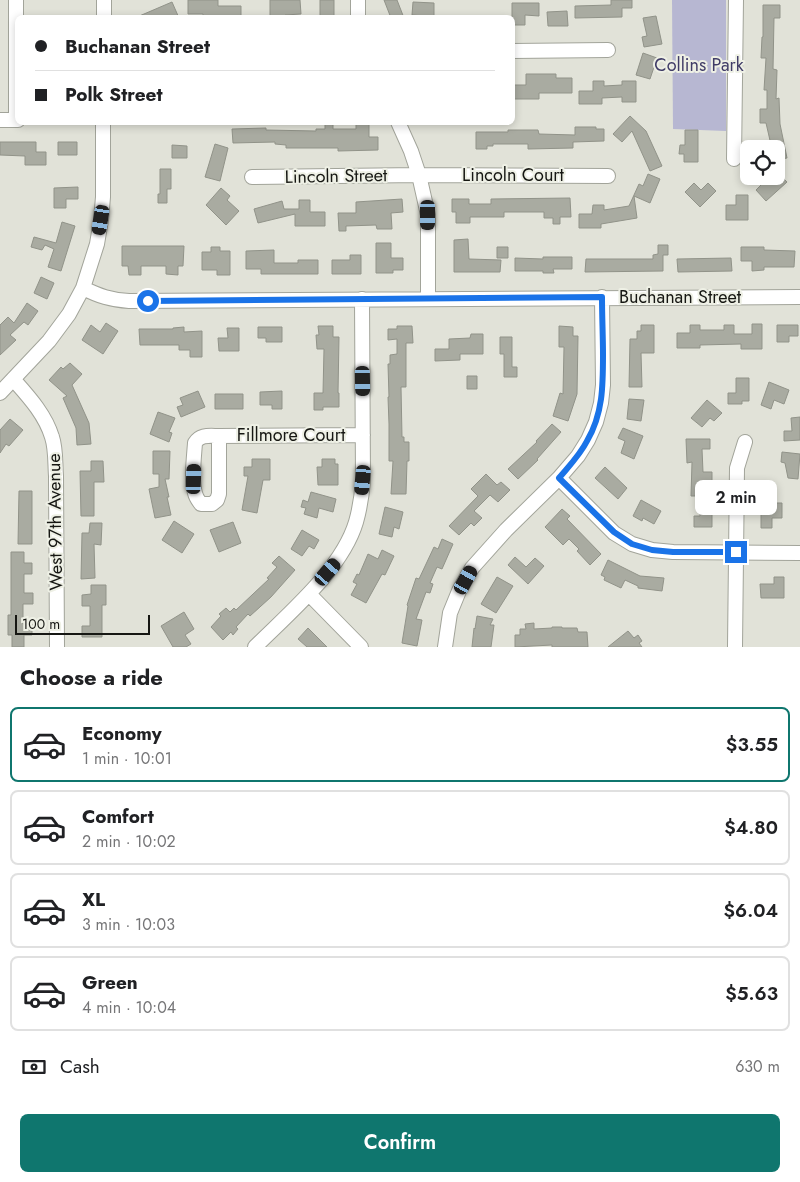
<!DOCTYPE html>
<meta charset="utf-8">
<style>
:root{--surface:#fff;--page:#f2f2f2;--text:#202124;--muted:#757577;--line:#e0e0e0;--accent:#0f766e}
body{margin:0;font-family:Jost,sans-serif;background:var(--page);color:var(--text);height:100vh;display:flex;flex-direction:column;font-size:19px;white-space:nowrap}
*{box-sizing:border-box;margin:0}
p{font-size:16px;color:var(--muted)}
.icon{flex:none;width:28px;height:28px;fill:none;stroke:currentColor;stroke-width:2;stroke-linecap:round;stroke-linejoin:round}
.map{position:relative;height:647px;overflow:hidden}
.drawer{display:flex;flex-direction:column;background:var(--surface);flex:1}
.drawer>*{flex:none}
.hud{position:absolute;left:15px;top:15px;width:500px;height:110px;border-radius:8px;box-shadow:0 2px 8px #0003;display:grid;align-content:center;height:110px;padding:0 20px;background:var(--surface)}
.fabs{position:absolute;left:740px;top:140px;display:grid;gap:10px}
.fabs a{display:grid;place-items:center;width:45px;height:45px;border-radius:8px;background:var(--surface);box-shadow:0 2px 8px #0003;font-size:25px}
.scale{position:absolute;left:15px;bottom:12px;width:135px;box-sizing:border-box;padding-left:5px;border:2px solid #161713;border-top:0;font-size:14px;line-height:18px;white-space:nowrap;color:#161713;-webkit-text-stroke:4px #eef0e5;paint-order:stroke}
.end{position:absolute;width:22px;height:22px;margin:-11px;border:6px solid #1a73e8;background:#fff;box-shadow:0 0 0 2px #fff}
.from{border-radius:50%}
.bubble{position:absolute;height:35px;border-radius:8px;background:var(--surface);box-shadow:0 2px 8px #0003;font-size:16px;font-weight:600;line-height:35px;text-align:center}
.car{position:absolute;width:15px;height:30px;margin:-15px -8px;border-radius:6px;box-shadow:0 0 4px 1px #0007;background:linear-gradient(#222 24%,#8ab4d8 0 40%,#222 0 76%,#8ab4d8 0 86%,#222 0)}
.hud b{display:flex;align-items:center;gap:18px;height:48px;font-size:19px}
.hud b+b{border-top:1px solid var(--line)}
.hud i{width:12px;height:12px;background:var(--text)}
ul{padding:0;list-style:none}
li{display:flex;align-items:center;gap:15px;height:75px;margin:0 10px 8px;padding:0 10px;border:2px solid var(--line);border-radius:8px}
li div{flex:1}
li b{display:block;font-size:19px}
li em{font-style:normal;font-weight:600}
li.on{border-color:var(--accent)}
li>.icon{width:45px;height:45px;stroke-width:1.5}
h2{padding:0 20px;font-size:22px;line-height:60px}
.pay{display:flex;align-items:center;gap:12px;height:55px;padding:0 20px;font-size:19px}
.pay p{margin-inline-start:auto}
.cta{display:flex;gap:10px;margin-top:auto;padding:10px 20px}
.cta a{flex:1;height:58px;border-radius:8px;background:var(--accent);color:#fff;font-size:20px;font-weight:600;line-height:58px;text-align:center}
.map>svg:first-child{display:block}
</style>
<div class="map">
<svg width="800" height="647" viewBox="0 0 800 647">
<rect width="100%" height="100%" fill="#e1e2d8"/>
<!-- green -->
<path fill="#b7b7d2" d="M672 0H726V131L673 129Z"/>
<!-- building -->
<path fill="#a9aba1" stroke="#919389" d="M188 0H218V6H241V18H231V16L203 18V14H188Z
M270 0H300L301 14 285 15V18H270Z
M320 0H334V18H320Z
M384 0H397L404 18H391Z
M611 0H632V8H622V17L575 18V6L611 5Z
M172 2 179 18H137V17Z
M413 2 434 3V18H424V16L412 15Z
M512 3H539V16L525 15V25H512Z
M763 5H780V18H774L773 69 777 70 776 99 779 98 780 124 787 158 776 160V149H772L766 123H760V109H767V90H764L766 58H761L762 37H763Z
M567 11 568 26H548L547 12Z
M656 16 662 44 644 47 642 37 647 36 643 18Z
M643 53 657 58 650 79 636 75Z
M526 74H556V78H572V93H539V99H512V85H526Z
M593 81H604V86L622 85V81H636V102H622V97L602 98V104H579V91H593Z
M630 116 646 131 662 166 650 171 632 131 622 142 613 134Z
M356 122H369V137H378V150L338 151V148H286V145L275 144V142L233 143 232 129 266 128V130L316 131V129H325V123H333V129H356Z
M575 127H596V129H604V141L573 142V148L528 149V144H493V146H487V149H476V132H508V130H538L539 134 575 135Z
M685 130H698V162H684V154H679L680 145H685Z
M0 142H36V152H46V165H25V156L0 155Z
M58 142H77V155H58Z
M215 144 228 148 220 181 205 177Z
M172 145 187 146V158H172Z
M160 169H171V189H167V203H158V194H160Z
M776 171 787 182 766 201 756 190 770 176H776Z
M648 174 660 179 650 203 634 196 637 218 601 224V228H579V214H592L593 205H604V210L629 206 639 184 643 186Z
M694 183 701 190 708 183 716 191 700 207 685 192Z
M78 187V199H66V208H54V188Z
M221 188 230 196 227 200 239 211 226 225 206 205Z
M736 195H748V220H726V205H736Z
M570 198 571 217H560V224H553V218H544V212H504V217H470V223H456V212H452V199H469V204H491V199Z
M402 199 403 212 391 213 392 229H377L376 225 346 226V231H339L338 213H356V202Z
M299 200H310V212H325V226H295V214L258 223 254 209 282 201 284 209H299Z
M62 222 75 226 61 271 48 267 54 249 45 245 42 250 31 247 34 237 56 243Z
M468 239 469 259 501 260 500 272H454V240Z
M376 243H391V258H403V270H393V273H376Z
M658 245H668V255H663V271L585 272 586 259H653V255L658 254Z
M122 246H184L183 266H178V275L166 274V266H141V275H129L128 266H122Z
M211 247H220V251H230V275H217V270H202V252H211Z
M497 247H508V258H497Z
M741 247H764V250L795 251 794 267H764V270L752 271V261H741Z
M274 250V263H298V260H318V274H261V269H246V251Z
M350 255H361V274H332V260H350Z
M543 257H572V269H553L554 273H543V271H515V258L543 259Z
M731 258 732 271 678 272 677 259Z
M41 277 54 283 47 299 34 293Z
M27 303 38 311 28 325 24 322 10 335 16 340 0 355V325L8 317 14 323Z
M106 323 118 331 103 354 82 340 91 325 100 332Z
M752 324H762V349H741V344L700 345V348H677V333H690V325H700V330H724V325H734V334H752Z
M641 325H654V353H641L642 387H629L630 339H637V331H641Z
M777 325H798V336H789V342H777Z
M318 326H333V337H339L338 393H339V407H323V410H314V393H323L324 349H317L316 335H319Z
M397 326H412L413 343H406V387H401L402 437H404V442H409V461H407L406 494H391L393 461H389V424L388 397H389L388 364H390V355L397 354V339L388 340V329H397Z
M559 326 573 327V336H578L577 394 568 421 553 416 560 393 563 394 564 347H559Z
M184 327V332L202 331V357H190V350H179V345H140L139 329H173V328Z
M258 327H282V342H266V338H258Z
M227 328H239V351H219L218 338H228Z
M471 334H483V354H460V360L435 361V349H449V339L470 338Z
M500 337H512V367H517V377H504V354H500Z
M70 363 82 374 72 385 89 423 91 444 77 445 76 428 63 398 67 396 49 380 61 367 63 369Z
M467 376H477V389H467Z
M736 378H749V401H742V404H728V393H736Z
M769 382 789 390 784 404 774 400 771 409 761 405Z
M198 391 205 407 181 417 177 407 183 405 180 398Z
M282 391V409H272V405H260V392Z
M215 394H243V409H215Z
M629 399 644 400 641 421 627 419Z
M707 400 722 413 714 421 710 418 702 427 691 418Z
M158 412 175 418 169 432 172 433 169 442 150 434Z
M800 417V440L784 441V431H792L791 418Z
M10 419 23 430 9 446 6 444 0 453V430Z
M552 424 561 432 537 459 538 460 518 479 508 469 537 442 536 441Z
M623 428 643 436 634 459 621 453 625 441 618 438Z
M686 439H710V449H702L703 472H712V483H705V496H691L692 462 687 463Z
M153 451H170L169 479H165L169 497H167L171 515 155 518 149 489 159 487V474H153Z
M782 452 800 454 798 479 788 478 785 463 781 462Z
M252 459H270V480H263L257 513 242 510 248 476H244V467H252Z
M322 459H335V464H338V485H318L317 467H322Z
M91 461H103L104 482H94V516H81L80 471H91Z
M605 467 627 488 618 499 595 478Z
M486 474 497 485 501 482 510 490 498 502 490 495 474 511 482 518 474 526 471 523 459 535 449 526 478 496 471 489Z
M19 491H32V544H18Z
M311 492 336 499 333 512 319 508 317 518 304 514 306 508 301 507 303 500 308 502Z
M641 500 661 511 654 524 643 518 642 521 633 516Z
M761 503H782V518H772V528H761Z
M712 506V527H694V516H700V507Z
M385 507 403 512 399 529 394 527 392 537 379 534Z
M562 509 570 516 567 519 601 554 590 565 577 551 579 549 569 539 563 545 545 527Z
M174 521 194 534 182 553 162 540Z
M233 522 241 543 219 552 210 530Z
M90 523H102L101 545 94 544 95 578 81 579 82 533H89Z
M302 530 319 540 314 549 309 546 302 556 291 549Z
M442 539 453 544 442 569 437 567 430 583 433 584 430 593 426 592 416 619 422 620 417 646 402 643 408 606 407 605 416 578 419 579 434 547 438 549Z
M382 550 394 556 385 575 382 574 366 603 351 595 357 584 353 582 357 574 359 575 368 554 378 559Z
M11 552H24V563H32V574H24V593H33V604H23V624H32V635H24V647H12V635H8V615H11Z
M279 556 295 570 271 597 250 616 248 614 236 627 238 629 233 635 231 632 223 640 211 627 221 616 219 614 226 608 230 612 234 608 236 610 269 579 267 578 277 567 272 563Z
M515 557 526 567 535 558 544 566 528 584 508 565Z
M608 560 640 576 664 578 662 591 638 588V586L625 580 621 588 604 580 605 577 601 575Z
M497 577 513 586 496 613 481 604Z
M774 577H784V598H761L760 584H774Z
M91 585H106V605H102V637H82V626H90V606H82V595L91 594Z
M184 612 194 629 185 635 191 644 186 647H173L161 626Z
M477 616 493 619 490 625H494L491 647H472L474 628 475 629Z
M534 623V629L552 628V627H562V628H577L578 632H587L588 647H552V645L515 647V635H520V629H526L525 624Z
M308 628 327 647H307L298 639Z
M628 631 634 638 638 635 642 641 639 643 642 647H608Z"/>
<g fill="none" stroke-linecap="round" stroke-linejoin="round">
<!-- minor casing -->
<g stroke="#a2a49a" stroke-width="16">
<path id="minor" d="M16 0V120
M358 0V18
M104 18V0
M512 51 608 50
M0 120H18
M398 122 411 151 419 175 428 215V299
M734 159 736 0
M252 177 419 175 608 176
M83 288C99 296 111 300 129 301L800 297
M13 379C28 396 45 414 52 437 56 449 55 463 56 476L57 647
M0 393 49 341 69 314 83 288 97 244 101 220 103 197V122
M219 436V494L217 500 212 504H201C198 500 196 498 195 493 191 481 194 457 195 443 200 434 210 436 219 436L363 435
M559 478 614 533 632 544 652 550 673 552 800 553
M309 594 361 647
M255 647C289 613 342 569 356 522 360 508 362 494 363 480L362 299
M445 647 450 613 459 591 472 568 506 530 559 478 578 456 588 440 596 422 601 403 603 385 602 297
M735 647 737 468 745 442"/>
</g>
<!-- minor -->
<use href="#minor" stroke="#fff" stroke-width="14"/>
</g>
<g fill="none" stroke-linecap="round" stroke-linejoin="round">
<!-- route -->
<path stroke="#1a73e8" stroke-width="6" d="M148 301 602 297C602 317 603 336 603 355 603 385 603 414 587 441 580 455 569 466 559 478L614 532 632 544 652 550 673 552H736"/>
</g>
<g text-anchor="middle" stroke-width="4" stroke-linejoin="round" paint-order="stroke">
<!-- park labels -->
<g font-size="18" fill="#403c67" stroke="#eef0e5">
<text x="699" y="71">Collins Park</text>
</g>
<!-- street labels -->
<g font-size="18" fill="#161713" stroke="#eef0e5">
<text x="513" y="181">Lincoln Court</text>
<text transform="translate(336 176) rotate(-1)" y="6">Lincoln Street</text>
<text x="680" y="303">Buchanan Street</text>
<text x="291" y="441">Fillmore Court</text>
<text transform="translate(55 522) rotate(-91)" y="6">West 97th Avenue</text>
</g>
</g>
</svg>
<div class="fabs">
<a><svg class="icon" aria-label="locate" viewBox="0 0 24 24"><circle cx="12" cy="12" r="6"/><path d="M12 2v4M12 18v4M2 12h4M18 12h4"/></svg></a>
</div>
<div class="scale">100 m</div>
<i class="end from" style="left:148px;top:301px"></i>
<i class="end" style="left:736px;top:552px"></i>
<div class="bubble" style="left:695px;top:480px;width:82px">2 min</div>
<i class="car" style="left:428px;top:215px;rotate:180deg"></i>
<i class="car" style="left:101px;top:220px;rotate:189deg"></i>
<i class="car" style="left:363px;top:381px;rotate:179deg"></i>
<i class="car" style="left:194px;top:479px;rotate:2deg"></i>
<i class="car" style="left:363px;top:480px;rotate:185deg"></i>
<i class="car" style="left:328px;top:572px;rotate:41deg"></i>
<i class="car" style="left:466px;top:580px;rotate:29deg"></i>
<div class="hud">
<b><i class="from"></i>Buchanan Street</b>
<b><i></i>Polk Street</b>
</div>
</div>
<section class="drawer">
<h2>Choose a ride</h2>
<ul>
<li class="on"><svg class="icon" aria-label="car" viewBox="0 0 24 24"><path d="M5 17H2v-5l4-1 3-4h7l3 4 3 1v5h-3M9 17h6M6 11h13"/><circle cx="7" cy="17" r="2"/><circle cx="17" cy="17" r="2"/></svg><div><b>Economy</b><p>1 min · 10:01</p></div><em>$3.55</em></li>
<li><svg class="icon" aria-label="car" viewBox="0 0 24 24"><path d="M5 17H2v-5l4-1 3-4h7l3 4 3 1v5h-3M9 17h6M6 11h13"/><circle cx="7" cy="17" r="2"/><circle cx="17" cy="17" r="2"/></svg><div><b>Comfort</b><p>2 min · 10:02</p></div><em>$4.80</em></li>
<li><svg class="icon" aria-label="car" viewBox="0 0 24 24"><path d="M5 17H2v-5l4-1 3-4h7l3 4 3 1v5h-3M9 17h6M6 11h13"/><circle cx="7" cy="17" r="2"/><circle cx="17" cy="17" r="2"/></svg><div><b>XL</b><p>3 min · 10:03</p></div><em>$6.04</em></li>
<li><svg class="icon" aria-label="car" viewBox="0 0 24 24"><path d="M5 17H2v-5l4-1 3-4h7l3 4 3 1v5h-3M9 17h6M6 11h13"/><circle cx="7" cy="17" r="2"/><circle cx="17" cy="17" r="2"/></svg><div><b>Green</b><p>4 min · 10:04</p></div><em>$5.63</em></li>
</ul>
<div class="pay"><svg class="icon" aria-label="cash" viewBox="0 0 24 24"><path d="M3 7h18v10H3z"/><circle cx="12" cy="12" r="2"/></svg>Cash<p>630 m</p></div>
<div class="cta"><a>Confirm</a></div>
</section>
